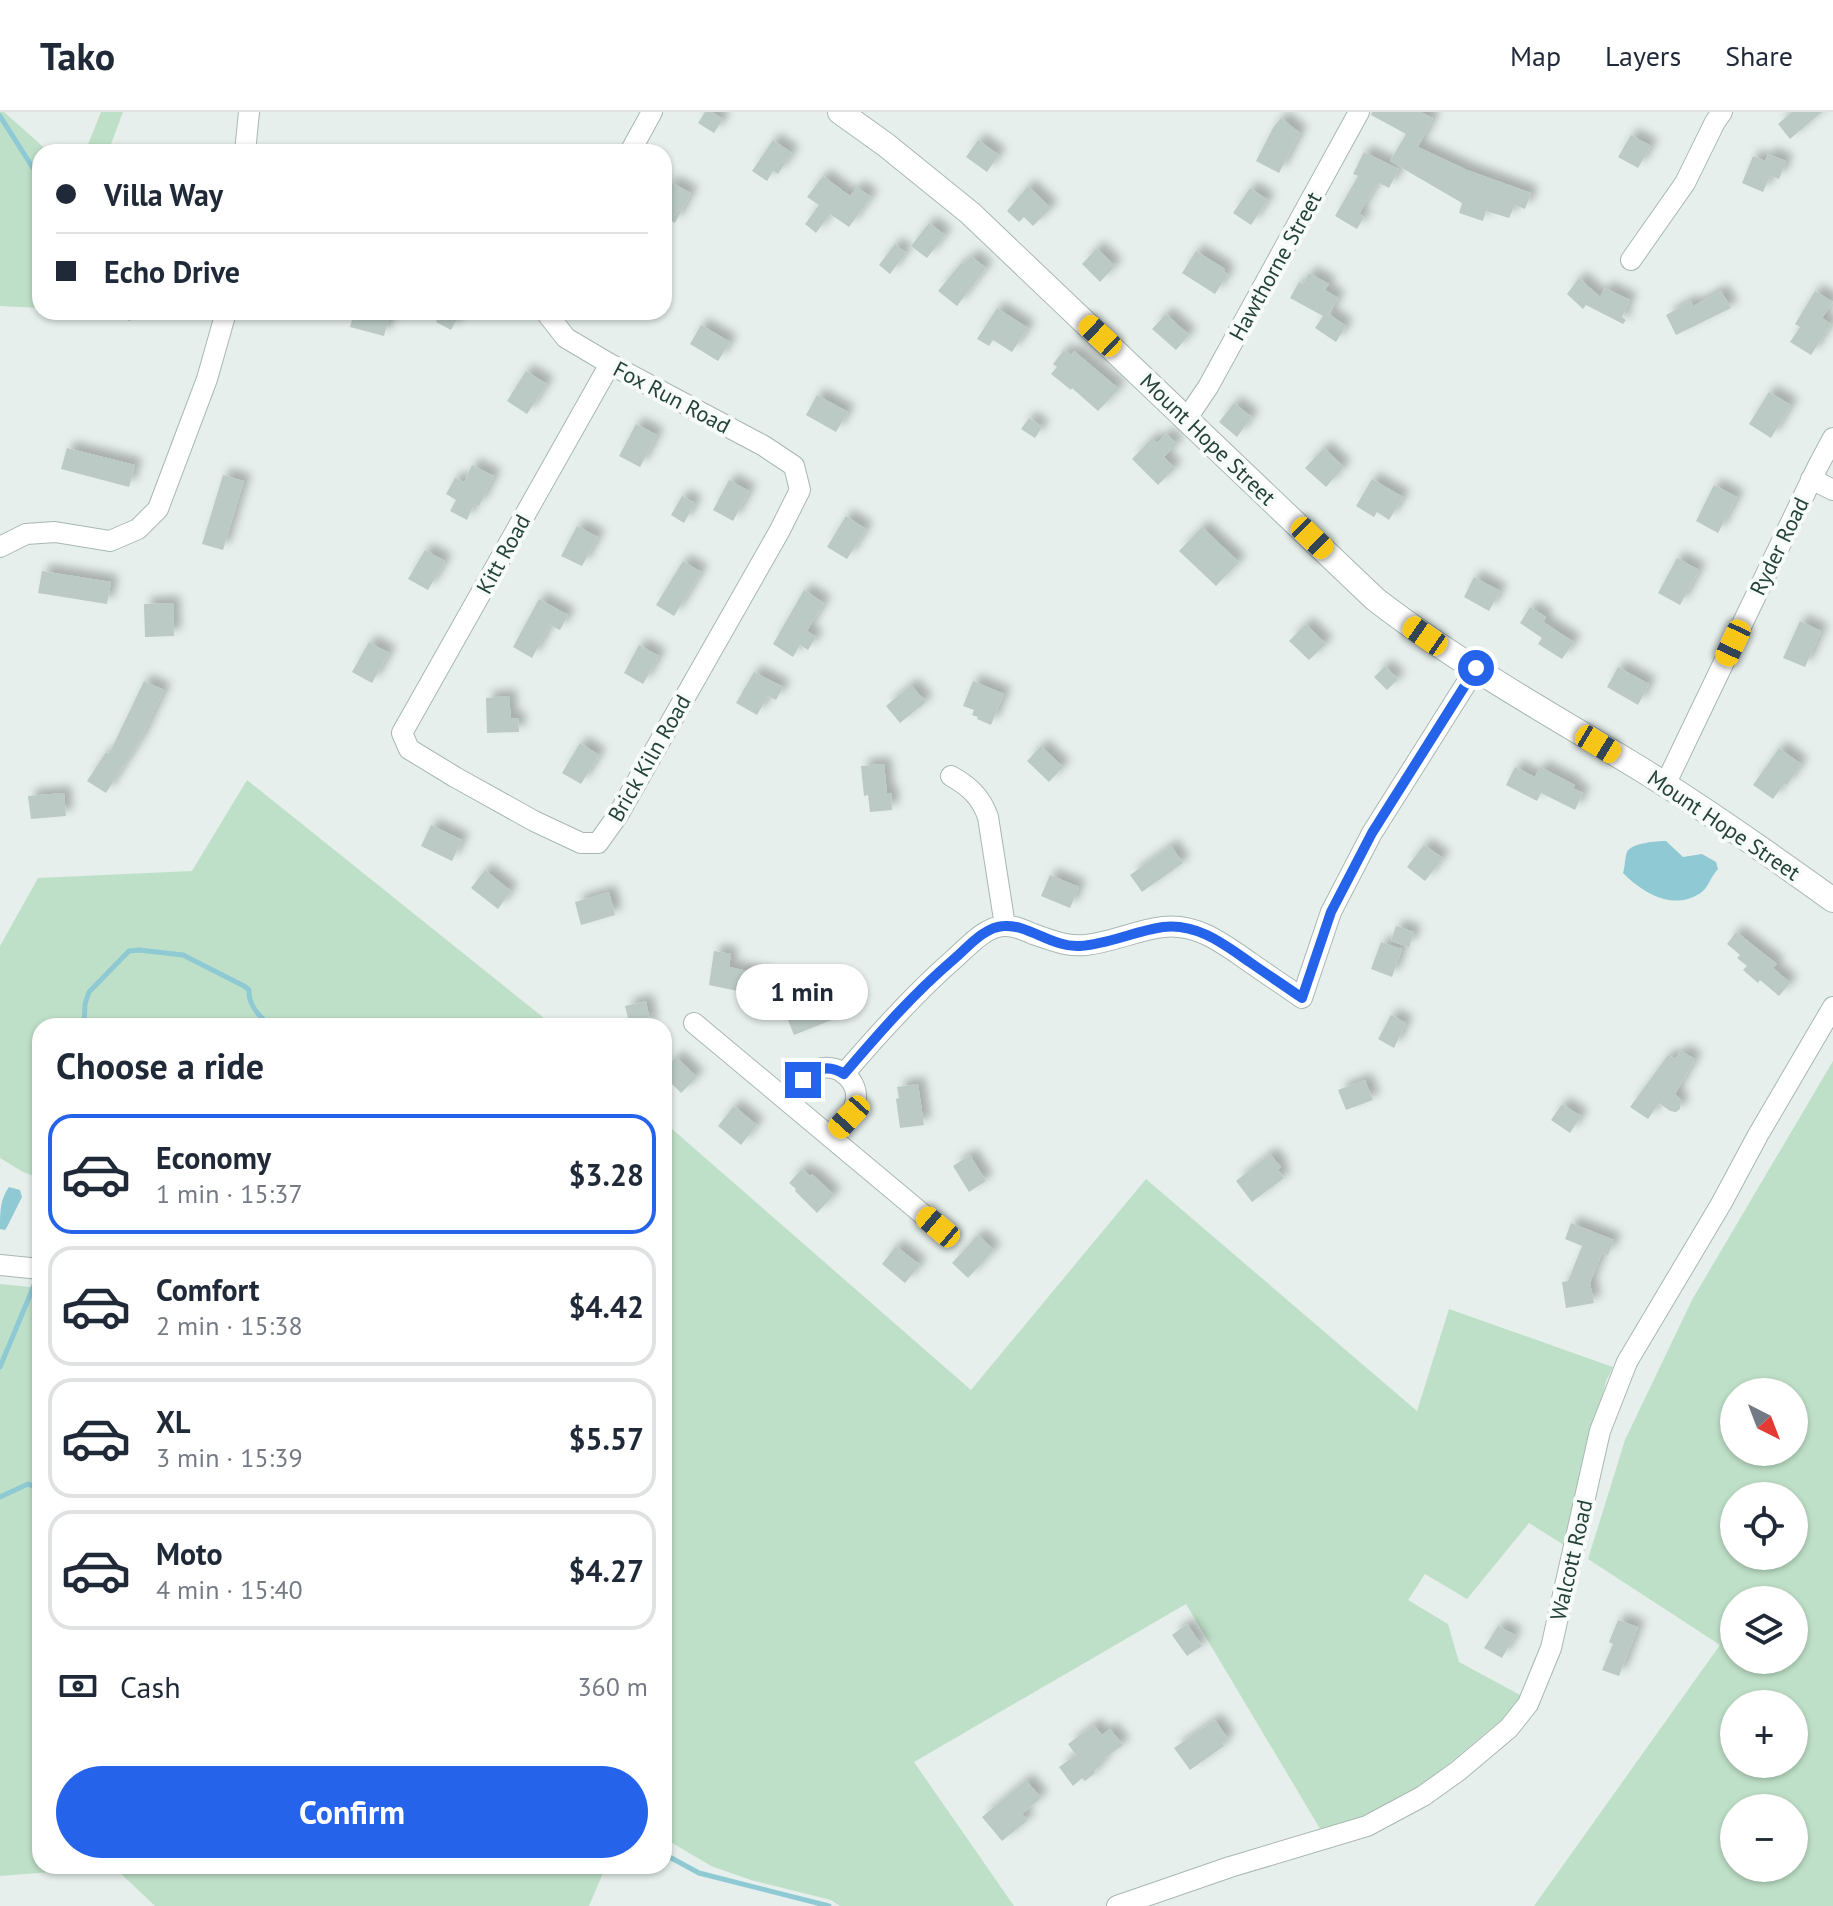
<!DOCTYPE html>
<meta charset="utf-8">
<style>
:root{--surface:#fff;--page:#f6f6f7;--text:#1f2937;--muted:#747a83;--line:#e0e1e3;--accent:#2563eb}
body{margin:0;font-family:"PT Sans",sans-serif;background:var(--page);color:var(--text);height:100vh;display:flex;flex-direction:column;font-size:30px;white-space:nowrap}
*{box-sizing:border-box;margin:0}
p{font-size:26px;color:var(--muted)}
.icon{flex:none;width:44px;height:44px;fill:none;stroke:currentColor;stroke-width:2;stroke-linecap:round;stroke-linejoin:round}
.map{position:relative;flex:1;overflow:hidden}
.drawer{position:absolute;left:32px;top:906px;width:640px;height:856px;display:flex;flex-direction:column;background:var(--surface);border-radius:24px;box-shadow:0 2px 6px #0004}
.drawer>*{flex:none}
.top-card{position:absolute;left:32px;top:32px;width:640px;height:176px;border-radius:24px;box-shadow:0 2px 6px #0004;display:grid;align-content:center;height:176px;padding:0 24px;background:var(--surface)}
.needle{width:52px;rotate:138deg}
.fabs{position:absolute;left:1720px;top:1266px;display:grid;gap:16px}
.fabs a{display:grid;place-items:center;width:88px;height:88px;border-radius:50%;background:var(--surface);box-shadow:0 2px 6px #0004;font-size:40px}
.end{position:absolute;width:36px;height:36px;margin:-18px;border:10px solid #2563eb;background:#fff;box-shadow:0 0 0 4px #fff}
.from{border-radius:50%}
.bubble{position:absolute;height:56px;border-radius:28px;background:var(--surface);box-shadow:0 2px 6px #0004;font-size:26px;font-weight:800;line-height:56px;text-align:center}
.car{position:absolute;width:24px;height:48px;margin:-24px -12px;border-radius:10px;box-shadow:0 0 6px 2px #0007;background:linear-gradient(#f5c518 24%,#345 0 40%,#f5c518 0 76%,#345 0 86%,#f5c518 0)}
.top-card b{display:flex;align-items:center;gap:28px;height:76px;font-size:30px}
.top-card b+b{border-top:2px solid var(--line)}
.top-card i{width:20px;height:20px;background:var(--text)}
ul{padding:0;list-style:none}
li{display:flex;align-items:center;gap:24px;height:120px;margin:0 16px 12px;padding:0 8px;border:4px solid var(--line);border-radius:24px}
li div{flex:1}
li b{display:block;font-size:30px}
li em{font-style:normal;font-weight:800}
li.on{border-color:var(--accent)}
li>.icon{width:72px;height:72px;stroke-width:1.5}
h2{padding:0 24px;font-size:36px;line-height:96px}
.pay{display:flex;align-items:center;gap:20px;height:88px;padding:0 24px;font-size:30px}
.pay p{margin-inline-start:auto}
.button{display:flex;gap:16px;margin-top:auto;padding:16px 24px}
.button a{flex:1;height:92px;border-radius:48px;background:var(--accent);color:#fff;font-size:32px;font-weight:800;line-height:92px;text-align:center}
header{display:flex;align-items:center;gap:48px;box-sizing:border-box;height:112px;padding:0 40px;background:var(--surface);border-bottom:2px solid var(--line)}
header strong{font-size:38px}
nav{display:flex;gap:44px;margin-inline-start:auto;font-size:28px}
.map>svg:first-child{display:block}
</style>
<header>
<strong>Tako</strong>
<nav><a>Map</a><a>Layers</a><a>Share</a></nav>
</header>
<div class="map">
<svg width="1833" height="1794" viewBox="0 0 1833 1794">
<defs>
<filter id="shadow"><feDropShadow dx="7" dy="-7" stdDeviation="4" flood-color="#0004"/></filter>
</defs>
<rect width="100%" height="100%" fill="#e6efeb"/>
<!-- green -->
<path fill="#bfe0c8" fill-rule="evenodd" d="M0 0H4L49 40H40V196L0 194Z
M101 0H123L108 40H85Z
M107 200H216L215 206Z
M247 668 554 914H40V1066L23 1060 0 1046V834L38 766 192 759Z
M1833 949V1794H1534L1720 1533 1588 1447 1625 1328 1692 1188ZM1794 1280V1340H1734V1280ZM1794 1384V1444H1734V1384ZM1794 1488V1548H1734V1488ZM1794 1592V1652H1734V1592ZM1794 1696V1756H1734V1696Z
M664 1010 971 1278 1146 1067 1417 1299 1449 1197 1613 1255 1606 1269 1567 1435 1529 1411 1467 1487 1425 1462 1408 1488 1448 1512 1459 1550 1522 1584 1519 1593 1426 1671 1383 1697 1322 1720 1186 1492 914 1650 1014 1794H840L831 1788 751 1768 711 1754 664 1726Z
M0 1172 40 1176V1754H606L589 1794H155L114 1755 0 1764Z"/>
<!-- water -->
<path fill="#8ec9d4" d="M1666 729 1683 745 1702 742 1716 750 1718 757C1710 765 1709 776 1699 782 1672 799 1642 780 1623 761 1625 756 1625 744 1627 740 1631 731 1657 729 1666 729Z
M9 1075 20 1078 22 1085 7 1115 5 1118 0 1117C0 1101 0 1087 9 1075Z"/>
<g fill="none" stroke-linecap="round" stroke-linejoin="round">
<!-- stream -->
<path stroke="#8ec9d4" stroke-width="5" d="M0 4 40 67
M125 200 129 206
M84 914 85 892 89 880 129 839 139 838 183 843 244 874 249 878C248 893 260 906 272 914
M0 1255 35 1171
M0 1385 28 1372 40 1377
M664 1742 699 1761 829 1794"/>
</g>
<!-- building -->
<path fill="#bbcac4" filter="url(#shadow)" d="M705 0H711L723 7 714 21 698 11Z
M1372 0H1421L1433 6 1418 35 1467 58 1531 81 1525 97 1515 93 1509 106 1486 99 1483 109 1459 101 1462 91 1390 49 1406 22 1371 3Z
M1792 0H1822L1790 27 1778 12Z
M1281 6 1300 21 1279 61 1256 49 1273 16Z
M1631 23 1651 34 1638 56 1618 45Z
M773 28 792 41 778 62 773 59 767 69 752 59Z
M978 28 999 43 987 60 966 45Z
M1364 40 1399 57 1389 76 1379 71 1377 74 1376 73 1359 102 1364 105 1357 117 1335 104 1358 64 1353 62Z
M1768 42 1786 49 1779 67 1770 64 1763 80 1742 71 1753 44 1765 49Z
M823 64 850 84 857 75 871 85 849 115 830 102 816 121 805 112 819 93 807 85Z
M670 70 691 81 675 111 664 105V83Z
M1028 74 1051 96 1033 114 1024 105 1019 110 1007 99Z
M1250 76 1268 88 1251 113 1233 101Z
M929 111 945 123 927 146 911 134Z
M895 132 906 141 890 162 879 153Z
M1097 136 1115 154 1100 170 1082 152Z
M1196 139 1225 157 1224 160 1228 162 1215 182 1182 161Z
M971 144 986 156 957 194 938 179 962 150 964 153Z
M1309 161 1329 172 1325 178 1338 186 1329 202 1346 214 1336 230 1315 216 1323 204 1290 186 1299 170 1303 172Z
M1579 166 1600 185 1605 176 1630 188 1622 205 1626 208 1623 212 1586 193 1583 197 1567 182Z
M1721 179 1731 196 1676 223 1666 203 1691 189 1693 194Z
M1815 179 1833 190 1822 206 1831 212 1811 243 1790 230 1800 215 1795 212Z
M997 196 1028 216 1012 240 993 228 989 234 977 227Z
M354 200H381L390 202 384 224 350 215Z
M441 200H461L451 218 436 210Z
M1166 202 1189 223 1176 238 1152 217Z
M701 213 730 230 718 249 690 232Z
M1064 238 1071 243 1074 239 1119 277 1098 299 1072 276 1071 278 1051 262 1057 255 1053 252Z
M526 259 547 272 527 302 507 289Z
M1769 280 1791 293 1771 326 1749 312Z
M817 283 848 300 836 320 806 303Z
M1234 291 1252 305 1237 325 1219 310Z
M1029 306 1042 315 1035 326 1021 317Z
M636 312 657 323 640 355 619 344Z
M1166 322 1177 332 1164 345 1175 356 1158 373 1132 347 1152 326 1157 331Z
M67 336 135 353 129 375 61 357Z
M1324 336 1344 355 1326 375 1305 356Z
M472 353 494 364 479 394 474 392 467 408 450 399 456 388 446 382 455 366 464 370Z
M223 363 244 369 223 438 202 432Z
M1372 367 1403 385 1389 408 1377 400 1374 405 1356 394Z
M729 368 749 379 733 409 713 398Z
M1714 373 1737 385 1718 421 1696 409Z
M682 384 695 391 684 411 671 403Z
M846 404 866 417 847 447 827 435Z
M577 414 598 425 582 454 561 444Z
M1202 415 1239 450 1216 474 1179 439Z
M425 438 445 449 428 478 408 467Z
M1677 446 1699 458 1680 493 1658 481Z
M683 449 701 460 674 504 656 493Z
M42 459 111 470 107 492 38 481Z
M1474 465 1500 479 1489 499 1464 485Z
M804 478 824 491 807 519 816 525 808 538 800 533 793 545 773 532Z
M539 487 568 503 560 518 550 513 532 546 513 535Z
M173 491 174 524 145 525 144 492Z
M1530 495 1546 505 1543 510 1574 530 1562 547 1538 532 1542 526 1520 511Z
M1800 509 1821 519 1805 555 1783 546Z
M1306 512 1326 532 1309 548 1289 529Z
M369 530 389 541 372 571 352 560Z
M639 533 659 544 643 572 624 561Z
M1385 554 1398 567 1387 578 1374 565Z
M1618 555 1649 572 1638 593 1607 575Z
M754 560 783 575 776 588 768 584 757 603 736 591Z
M144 569 164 578 140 628 106 681 87 669 106 640 109 642Z
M973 569 1004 582 991 613 977 607 978 605 972 603 974 598 963 594Z
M911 573 926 590 900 611 886 594Z
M509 584 511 607 518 606 519 620 487 621 486 586Z
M580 631 599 643 581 672 562 661Z
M1041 634 1063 655 1049 670 1027 649Z
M1779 636 1801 652 1787 673 1784 672 1773 687 1753 673Z
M884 652 887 681H891L892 698 870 700 868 683 864 684 861 654Z
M1515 655 1535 665 1540 655 1575 673 1573 676 1583 681 1575 698 1541 681 1537 689 1506 673Z
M64 681 66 704 31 707 28 684Z
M431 713 462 728 452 749 421 734Z
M1424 733 1443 746 1425 769 1407 755Z
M1171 734 1183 751 1142 780 1130 763Z
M485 758 511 779 498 797 471 776Z
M1050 763 1079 775 1070 796 1041 784Z
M609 780 615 803 581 813 575 790Z
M1396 814 1414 820 1409 835 1391 829Z
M1736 820 1777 852 1773 856 1790 871 1779 884 1760 868 1758 871 1743 858 1747 854 1737 846 1740 843 1727 832Z
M1381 830 1402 837 1392 865 1371 857Z
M714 839 731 842 729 855 766 863 762 884 709 873Z
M804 882 807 890 816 886 819 893 838 886 844 903 794 923 784 898 794 895 791 887Z
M646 889 651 914H630L625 894Z
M1391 903 1406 911 1394 936 1378 927Z
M1681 939 1695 947 1675 982 1681 989 1680 997 1676 1000 1670 999 1659 991 1648 1007 1630 995 1668 943 1675 947Z
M676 945 697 965 681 981 664 964V958Z
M1365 968 1373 988 1346 998 1338 978Z
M918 972 924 1013 900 1016 896 987 899 986 897 975Z
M1562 992 1581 1004 1570 1021 1551 1008Z
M734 994 757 1013 741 1033 718 1014Z
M1270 1042 1281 1055 1278 1058 1284 1066 1252 1090 1236 1069Z
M970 1043 986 1069 969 1080 953 1054Z
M802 1057 810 1064 812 1062 834 1083 817 1101 795 1079 796 1077 789 1071Z
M1571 1111 1614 1128 1608 1143 1602 1141 1590 1171 1594 1191 1566 1196 1562 1170 1568 1169 1582 1134 1565 1127Z
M978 1123 994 1138 968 1166 952 1151Z
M896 1134 920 1153 905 1171 882 1152Z
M1618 1508 1638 1515 1619 1564 1602 1558 1613 1532 1609 1530Z
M1187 1512 1202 1534 1187 1544 1172 1523Z
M1498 1514 1515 1523 1502 1546 1484 1536Z
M1215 1608 1228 1627 1222 1631 1224 1634 1190 1658 1174 1636Z
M1094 1613 1102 1623 1110 1617 1123 1633 1101 1649 1103 1652 1094 1659 1095 1661 1085 1669 1082 1666 1073 1674 1059 1655 1076 1643 1068 1632Z
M1026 1668 1041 1686 1022 1702 1028 1708 1002 1729 982 1705Z"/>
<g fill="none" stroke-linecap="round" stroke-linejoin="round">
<!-- minor casing -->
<g stroke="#a8b8b2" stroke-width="22">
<path id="minor" d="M245 40 249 0
M630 40 652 0
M1631 148 1685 71 1715 10 1722 0
M548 200V203L566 226 610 252 764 334 794 354 800 378 780 418 618 703 598 731H581L534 709 455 665 409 637 402 621 610 252
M1187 306 1208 275 1359 0
M1811 367 1833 378
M0 435 26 422 55 420 110 429 138 417 158 397 207 267 226 200
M951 664C969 674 981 685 988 705L1005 814
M1665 673 1818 354 1833 326
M694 911 938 1115
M844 962C879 921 914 882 954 847 968 835 984 815 1004 814 1014 813 1024 818 1033 822 1051 828 1067 835 1086 833 1113 830 1137 818 1163 815 1198 811 1225 833 1251 851 1268 863 1285 874 1302 886L1331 800 1372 721 1476 556
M786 988C795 978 805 961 818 957 841 950 863 973 854 995 850 1006 838 1016 830 1025
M0 1153 40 1157
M1117 1794 1230 1755 1367 1714 1423 1684 1458 1659 1509 1616 1528 1592 1551 1536 1600 1319 1627 1250 1721 1092 1758 1023 1833 895"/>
</g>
<!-- tertiary casing -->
<g stroke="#a8b8b2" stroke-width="26">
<path id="tertiary" d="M840 0 886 33 970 101 1375 487C1460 553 1556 605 1647 661 1711 701 1772 744 1833 788"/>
</g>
<!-- minor -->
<use href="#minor" stroke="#fff" stroke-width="20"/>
<!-- tertiary -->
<use href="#tertiary" stroke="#fff" stroke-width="24"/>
</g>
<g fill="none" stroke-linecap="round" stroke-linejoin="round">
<!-- route -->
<path stroke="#2563eb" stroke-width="10" d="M803 968C815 956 829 952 844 962 879 921 913 882 954 847 968 835 984 815 1004 814 1028 812 1053 836 1080 834 1109 832 1135 819 1163 815 1198 811 1225 833 1251 851 1268 863 1285 874 1302 886L1331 800 1372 721 1476 556"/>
</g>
<g text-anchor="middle" stroke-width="8" stroke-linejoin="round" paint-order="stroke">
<!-- street labels -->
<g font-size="22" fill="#24423a" stroke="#f7fbf9">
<text transform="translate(1275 154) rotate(-61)" y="8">Hawthorne Street</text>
<text transform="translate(672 285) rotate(28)" y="8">Fox Run Road</text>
<text transform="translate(1208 327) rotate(44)" y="8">Mount Hope Street</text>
<text transform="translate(1779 434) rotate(-64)" y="8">Ryder Road</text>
<text transform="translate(503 442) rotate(-61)" y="8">Kitt Road</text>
<text transform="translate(649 646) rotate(-60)" y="8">Brick Kiln Road</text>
<text transform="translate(1724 713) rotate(34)" y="8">Mount Hope Street</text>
<text transform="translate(1571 1448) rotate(-77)" y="8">Walcott Road</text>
</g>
</g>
</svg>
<div class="fabs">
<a><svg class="needle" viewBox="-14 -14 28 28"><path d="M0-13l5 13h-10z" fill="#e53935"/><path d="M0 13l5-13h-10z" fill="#747a83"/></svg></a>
<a><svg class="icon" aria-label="locate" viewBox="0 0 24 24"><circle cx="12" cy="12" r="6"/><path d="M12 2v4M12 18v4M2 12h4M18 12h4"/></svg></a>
<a><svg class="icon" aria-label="layers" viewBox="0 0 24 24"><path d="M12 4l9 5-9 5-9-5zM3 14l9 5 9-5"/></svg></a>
<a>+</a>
<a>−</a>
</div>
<i class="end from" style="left:1476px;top:556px"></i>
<i class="end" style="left:803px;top:968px"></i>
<div class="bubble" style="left:736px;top:852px;width:132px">1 min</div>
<i class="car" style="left:1100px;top:224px;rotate:313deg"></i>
<i class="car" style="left:1312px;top:426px;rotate:134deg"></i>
<i class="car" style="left:1425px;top:524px;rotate:305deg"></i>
<i class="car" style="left:1733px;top:531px;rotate:205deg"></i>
<i class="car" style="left:1598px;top:632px;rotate:121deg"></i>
<i class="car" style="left:849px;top:1005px;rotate:222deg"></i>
<i class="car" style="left:938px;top:1115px;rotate:310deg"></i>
<div class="top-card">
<b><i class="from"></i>Villa Way</b>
<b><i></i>Echo Drive</b>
</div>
<section class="drawer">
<h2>Choose a ride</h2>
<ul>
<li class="on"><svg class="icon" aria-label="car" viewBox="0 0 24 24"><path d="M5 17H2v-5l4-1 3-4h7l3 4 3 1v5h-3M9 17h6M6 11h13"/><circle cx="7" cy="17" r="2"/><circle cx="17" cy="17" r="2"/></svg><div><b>Economy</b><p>1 min · 15:37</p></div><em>$3.28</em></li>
<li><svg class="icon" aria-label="car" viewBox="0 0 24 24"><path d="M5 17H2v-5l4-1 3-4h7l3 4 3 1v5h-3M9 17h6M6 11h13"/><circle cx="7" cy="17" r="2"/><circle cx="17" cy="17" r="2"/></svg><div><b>Comfort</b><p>2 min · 15:38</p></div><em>$4.42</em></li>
<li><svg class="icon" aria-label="car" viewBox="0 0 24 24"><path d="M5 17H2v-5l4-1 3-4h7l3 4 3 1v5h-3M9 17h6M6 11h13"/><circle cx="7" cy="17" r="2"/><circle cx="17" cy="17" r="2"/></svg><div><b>XL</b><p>3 min · 15:39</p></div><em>$5.57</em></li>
<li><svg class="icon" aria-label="car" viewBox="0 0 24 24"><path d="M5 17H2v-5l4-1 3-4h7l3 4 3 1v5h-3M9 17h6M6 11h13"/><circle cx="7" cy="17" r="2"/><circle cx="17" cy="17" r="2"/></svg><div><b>Moto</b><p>4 min · 15:40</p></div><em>$4.27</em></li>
</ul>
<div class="pay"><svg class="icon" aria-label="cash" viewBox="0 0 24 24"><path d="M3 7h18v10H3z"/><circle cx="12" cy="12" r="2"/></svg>Cash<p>360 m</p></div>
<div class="button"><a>Confirm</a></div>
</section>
</div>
